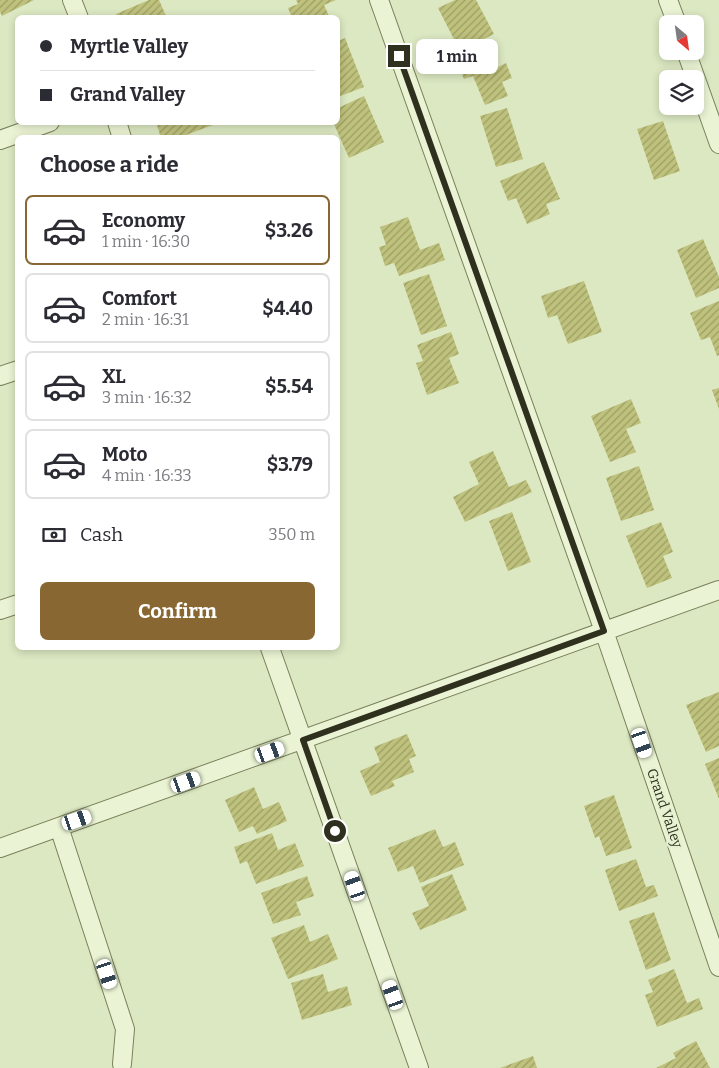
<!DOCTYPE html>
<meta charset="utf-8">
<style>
:root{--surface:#fff;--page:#f2f2f3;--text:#2b2b33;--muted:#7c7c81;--line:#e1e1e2;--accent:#886732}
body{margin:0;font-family:Bitter,serif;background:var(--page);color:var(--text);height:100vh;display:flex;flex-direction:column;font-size:19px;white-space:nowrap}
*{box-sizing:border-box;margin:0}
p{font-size:16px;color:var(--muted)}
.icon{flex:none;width:28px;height:28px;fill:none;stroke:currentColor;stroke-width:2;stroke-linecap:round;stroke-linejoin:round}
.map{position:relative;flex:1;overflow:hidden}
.panel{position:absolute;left:15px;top:135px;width:325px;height:515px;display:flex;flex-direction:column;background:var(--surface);border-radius:8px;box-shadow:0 2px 8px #0003}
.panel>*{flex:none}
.banner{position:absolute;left:15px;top:15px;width:325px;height:110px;border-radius:8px;box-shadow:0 2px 8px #0003;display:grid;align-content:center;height:110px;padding:0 25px;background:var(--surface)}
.needle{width:32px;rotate:151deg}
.fabs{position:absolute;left:659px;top:15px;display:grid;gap:10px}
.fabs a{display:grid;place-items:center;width:45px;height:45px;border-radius:8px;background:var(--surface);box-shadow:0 2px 8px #0003;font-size:25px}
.end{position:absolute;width:22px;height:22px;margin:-11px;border:6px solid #2f311e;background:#fff;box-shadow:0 0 0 2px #fff}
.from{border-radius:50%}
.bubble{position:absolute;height:35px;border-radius:8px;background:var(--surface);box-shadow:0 2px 8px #0003;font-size:16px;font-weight:700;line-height:35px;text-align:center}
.car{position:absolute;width:15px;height:30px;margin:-15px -8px;border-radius:6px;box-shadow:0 0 4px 1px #0007;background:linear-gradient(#fff 24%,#345 0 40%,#fff 0 76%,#345 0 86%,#fff 0)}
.banner b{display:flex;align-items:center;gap:18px;height:48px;font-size:19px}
.banner b+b{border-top:1px solid var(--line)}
.banner i{width:12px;height:12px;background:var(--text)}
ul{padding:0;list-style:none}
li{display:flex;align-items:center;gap:15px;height:70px;margin:0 10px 8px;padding:0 15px;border:2px solid var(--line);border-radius:8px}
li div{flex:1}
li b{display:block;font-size:19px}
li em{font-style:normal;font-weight:700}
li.selected{border-color:var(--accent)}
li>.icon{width:45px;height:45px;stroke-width:1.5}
h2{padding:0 25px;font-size:22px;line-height:60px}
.pay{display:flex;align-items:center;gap:12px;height:55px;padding:0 25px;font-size:19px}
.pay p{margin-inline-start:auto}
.cta{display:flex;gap:10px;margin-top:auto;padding:10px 25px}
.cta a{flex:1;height:58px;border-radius:8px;background:var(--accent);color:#fff;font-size:20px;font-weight:700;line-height:58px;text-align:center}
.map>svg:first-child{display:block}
</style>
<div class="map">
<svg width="719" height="1068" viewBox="0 0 719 1068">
<defs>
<pattern id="building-hatch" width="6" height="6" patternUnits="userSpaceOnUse" patternTransform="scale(1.25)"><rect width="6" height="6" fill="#bfc27c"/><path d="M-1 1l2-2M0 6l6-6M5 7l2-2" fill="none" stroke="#9c9e65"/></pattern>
</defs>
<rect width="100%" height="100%" fill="#dce8c2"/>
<!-- building -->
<path fill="url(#building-hatch)" d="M0 0H34L2 16 0 12Z
M149 0H159L167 18H117L116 14Z
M296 0H336L324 5 330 18H292L288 8 298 4Z
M455 0H476L494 34 460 51 438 8Z
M345 38 364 87 338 97V41Z
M489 46 498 67 506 63 512 78 502 82 508 96 485 105 473 76 464 79 456 60Z
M364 96 384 142 349 158 333 122H338V108Z
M507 108 523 159 496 167 480 116Z
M663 121 680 171 654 180 637 129Z
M156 122H218V123L178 138H161Z
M544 162 560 199 546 204 550 214 527 224 516 198 508 201 500 181Z
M408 217 420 250 439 243 445 260 399 276 394 263 385 266 379 247 386 245 380 227Z
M703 239 719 277V288L696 298 677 250Z
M429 274 447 326 421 335 403 283Z
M584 281 602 332 568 344 557 315 548 318 541 296Z
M719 301V355L717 356 710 337 701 340 690 313Z
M451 332 459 354 449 358 459 383 427 395 416 363 423 361 417 345Z
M719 388V409L712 390Z
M631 399 641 423 626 429 636 452 610 462 591 416Z
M493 451 509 487 526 480 532 492 465 522 453 497 479 484 469 462Z
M639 466 654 510 621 521 606 478Z
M512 512 531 562 508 571 489 521Z
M661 522 673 552 663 556 672 578 647 588 626 536Z
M719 692V746L706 752 686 705Z
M407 734 416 756 409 759 414 772 392 781 395 786 371 796 360 771 380 762 374 747Z
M719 758V799L705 764Z
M254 787 263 809 279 802 287 821 257 834 253 826 239 832 225 800Z
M614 795 632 848 606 856 599 836 595 838 584 806Z
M435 829 443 847 455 842 464 865 420 883 413 866 398 872 388 848Z
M272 833 278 850 295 843 304 866 256 884 247 861 240 864 234 847Z
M636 859 646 887 654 885 658 896 619 911 605 870Z
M452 874 467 910 420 930 412 913 429 906 421 887Z
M307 876 314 896 296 902 301 915 273 924 261 893Z
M654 912 671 960 646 970 629 921Z
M304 925 310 942 328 934 338 959 288 979 271 938Z
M674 969 687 1003 699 998 703 1009 657 1027 645 995 653 992 648 980Z
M323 974 328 992 347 986 352 1005 302 1020 291 983Z
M696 1041 710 1068H656L676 1058 673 1053Z
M533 1056 537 1068H500Z"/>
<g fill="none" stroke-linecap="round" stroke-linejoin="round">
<!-- street casing -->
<g stroke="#7a805b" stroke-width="20">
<path id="street" d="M72 0 79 18
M379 0 604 631 719 967
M668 0 677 24
M686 51 719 144
M117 122 122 138
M0 140 50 122
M0 376 18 370
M0 610 18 604
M270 648 419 1068
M59 827 125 1029 122 1064
M0 848 719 590"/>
</g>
<!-- street -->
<use href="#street" stroke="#eaf4d4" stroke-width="18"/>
</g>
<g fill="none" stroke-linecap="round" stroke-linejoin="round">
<!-- route -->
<path stroke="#2f311e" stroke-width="6" d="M335 831 303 740 604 631 399 56"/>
</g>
<g text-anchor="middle" stroke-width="4.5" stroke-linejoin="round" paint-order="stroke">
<!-- street labels -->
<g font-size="14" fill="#2f311e" stroke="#e6f1d1">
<text transform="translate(665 808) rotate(71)" y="5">Grand Valley</text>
</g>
</g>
</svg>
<div class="fabs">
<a><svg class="needle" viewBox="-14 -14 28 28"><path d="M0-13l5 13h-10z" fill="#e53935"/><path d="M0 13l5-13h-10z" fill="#7c7c81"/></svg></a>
<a><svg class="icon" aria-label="layers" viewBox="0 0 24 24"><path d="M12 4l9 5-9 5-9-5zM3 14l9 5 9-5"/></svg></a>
</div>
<i class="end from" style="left:335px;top:831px"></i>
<i class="end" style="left:399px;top:56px"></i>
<div class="bubble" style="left:416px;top:39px;width:82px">1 min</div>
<i class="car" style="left:642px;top:743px;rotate:161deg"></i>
<i class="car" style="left:270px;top:752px;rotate:70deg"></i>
<i class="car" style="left:186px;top:782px;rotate:70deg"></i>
<i class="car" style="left:77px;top:820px;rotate:71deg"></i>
<i class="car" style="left:355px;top:886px;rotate:341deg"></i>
<i class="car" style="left:107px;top:974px;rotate:162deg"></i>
<i class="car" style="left:393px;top:995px;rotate:340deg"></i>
<div class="banner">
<b><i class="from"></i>Myrtle Valley</b>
<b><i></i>Grand Valley</b>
</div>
<section class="panel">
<h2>Choose a ride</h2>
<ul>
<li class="selected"><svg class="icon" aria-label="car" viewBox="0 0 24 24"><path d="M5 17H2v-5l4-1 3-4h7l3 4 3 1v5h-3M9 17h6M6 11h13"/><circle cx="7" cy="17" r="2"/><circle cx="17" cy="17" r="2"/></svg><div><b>Economy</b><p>1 min · 16:30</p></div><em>$3.26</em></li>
<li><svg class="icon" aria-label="car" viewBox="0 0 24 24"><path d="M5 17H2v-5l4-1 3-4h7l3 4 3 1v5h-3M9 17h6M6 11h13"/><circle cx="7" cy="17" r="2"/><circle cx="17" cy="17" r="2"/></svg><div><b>Comfort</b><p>2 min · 16:31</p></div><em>$4.40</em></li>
<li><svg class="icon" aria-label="car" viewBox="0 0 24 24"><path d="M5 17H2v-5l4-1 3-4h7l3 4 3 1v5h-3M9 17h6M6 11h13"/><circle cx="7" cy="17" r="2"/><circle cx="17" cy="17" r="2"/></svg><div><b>XL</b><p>3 min · 16:32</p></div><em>$5.54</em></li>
<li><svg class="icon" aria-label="car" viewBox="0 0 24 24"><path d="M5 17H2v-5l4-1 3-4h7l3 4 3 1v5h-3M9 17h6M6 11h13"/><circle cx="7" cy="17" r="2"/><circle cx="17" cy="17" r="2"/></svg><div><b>Moto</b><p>4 min · 16:33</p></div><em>$3.79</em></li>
</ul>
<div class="pay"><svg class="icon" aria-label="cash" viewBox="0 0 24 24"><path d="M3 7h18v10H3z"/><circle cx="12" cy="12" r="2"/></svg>Cash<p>350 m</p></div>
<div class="cta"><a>Confirm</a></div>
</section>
</div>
